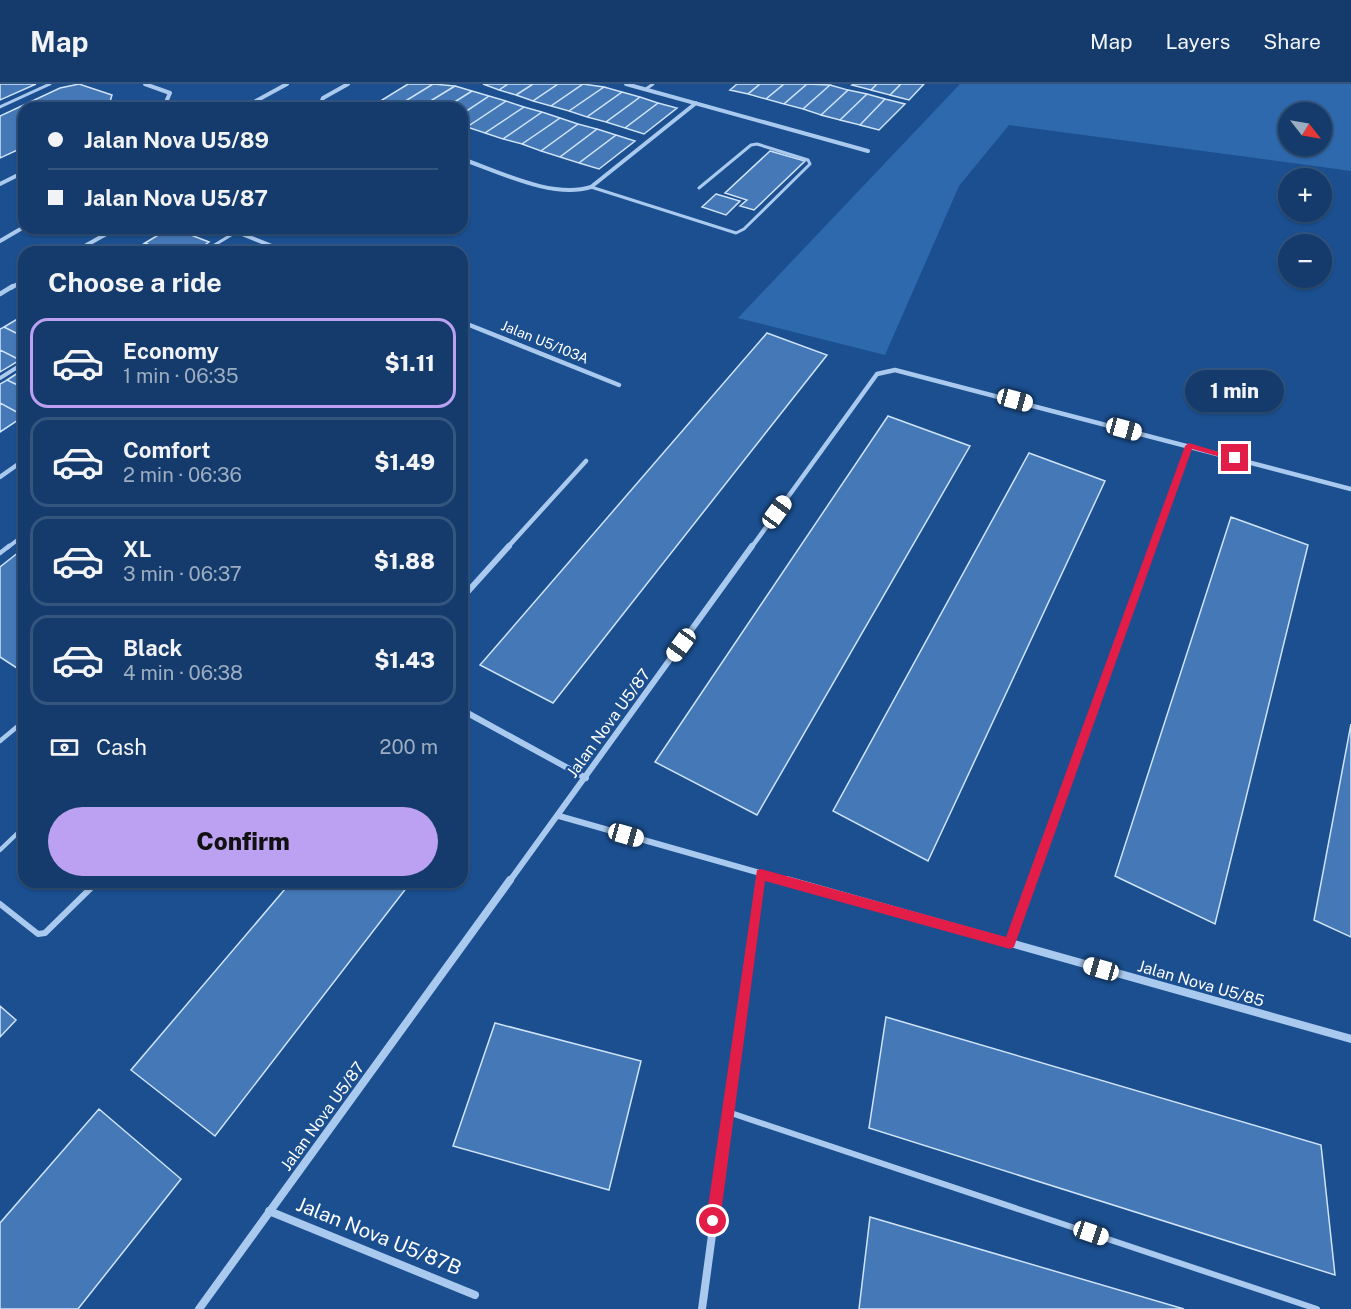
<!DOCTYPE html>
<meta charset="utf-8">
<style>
:root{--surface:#143b6b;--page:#214673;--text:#f1f3f6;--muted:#9dadc1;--line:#33557e;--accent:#bca0f2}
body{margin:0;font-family:"Public Sans",sans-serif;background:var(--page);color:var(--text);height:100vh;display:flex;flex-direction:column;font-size:22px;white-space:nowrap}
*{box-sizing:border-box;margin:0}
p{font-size:20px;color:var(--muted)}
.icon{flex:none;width:33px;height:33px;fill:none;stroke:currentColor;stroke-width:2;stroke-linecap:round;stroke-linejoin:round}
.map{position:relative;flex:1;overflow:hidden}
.details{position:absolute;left:18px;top:162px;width:450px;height:642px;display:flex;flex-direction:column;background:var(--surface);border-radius:18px;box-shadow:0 2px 4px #0004,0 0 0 2px var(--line)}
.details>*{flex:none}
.hud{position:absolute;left:18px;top:18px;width:450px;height:132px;border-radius:18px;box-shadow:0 2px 4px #0004,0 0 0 2px var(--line);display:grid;align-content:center;height:132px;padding:0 30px;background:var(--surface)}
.needle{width:39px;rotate:121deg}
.fabs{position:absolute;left:1278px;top:18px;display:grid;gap:12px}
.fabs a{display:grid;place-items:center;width:54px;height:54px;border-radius:50%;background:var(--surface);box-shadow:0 2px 4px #0004,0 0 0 2px var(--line);font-size:30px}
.end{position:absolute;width:27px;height:27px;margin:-14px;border:8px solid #e11d48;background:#fff;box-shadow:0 0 0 3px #fff}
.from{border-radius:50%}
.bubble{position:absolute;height:42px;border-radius:21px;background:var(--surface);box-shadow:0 2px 4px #0004,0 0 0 2px var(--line);font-size:20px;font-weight:800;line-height:42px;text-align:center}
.car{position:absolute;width:18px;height:36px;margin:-18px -9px;border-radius:8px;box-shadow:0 0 4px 2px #0007;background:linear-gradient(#fff 24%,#345 0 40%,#fff 0 76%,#345 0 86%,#fff 0)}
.hud b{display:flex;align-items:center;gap:21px;height:57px;font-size:22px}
.hud b+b{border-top:2px solid var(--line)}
.hud i{width:15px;height:15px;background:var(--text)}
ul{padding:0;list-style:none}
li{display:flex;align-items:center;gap:18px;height:90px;margin:0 12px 9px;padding:0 18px;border:3px solid var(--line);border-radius:18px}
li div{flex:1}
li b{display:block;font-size:22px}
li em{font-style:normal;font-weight:800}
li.selected{border-color:var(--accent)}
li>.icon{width:54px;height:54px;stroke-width:1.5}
h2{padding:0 30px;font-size:27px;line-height:72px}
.pay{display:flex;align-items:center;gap:15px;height:66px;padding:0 30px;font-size:22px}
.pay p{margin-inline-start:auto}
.primary-button{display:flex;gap:12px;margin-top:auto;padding:12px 30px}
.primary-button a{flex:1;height:69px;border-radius:36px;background:var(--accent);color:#111;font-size:24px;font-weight:800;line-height:69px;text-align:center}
header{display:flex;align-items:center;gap:36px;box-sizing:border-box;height:84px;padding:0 30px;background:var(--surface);border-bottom:2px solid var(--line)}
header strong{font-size:28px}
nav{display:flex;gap:33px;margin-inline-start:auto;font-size:21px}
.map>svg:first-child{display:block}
</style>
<header>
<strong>Map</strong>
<nav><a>Map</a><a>Layers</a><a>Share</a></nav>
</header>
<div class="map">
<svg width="1351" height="1225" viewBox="0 0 1351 1225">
<rect width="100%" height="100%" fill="#1b4f8f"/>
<!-- green -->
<path fill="#2e69ad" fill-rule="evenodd" d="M960 0H1351V87L1009 41 959 102 885 271 738 234ZM1288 28H1322V62H1288Z"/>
<!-- building -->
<path fill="#4478b7" stroke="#cfe3fa" stroke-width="1.5" d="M0 0H36L0 16Z
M79 0 112 11 109 21 102 24H24V63L0 74V32L60 4Z
M408 0H433L399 21 382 16Z
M433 0 455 2 419 24 399 21Z
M483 0H508L499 6Z
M508 0H533L516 11 499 6Z
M533 0H558L533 17 516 11Z
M558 0H583L551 22 533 17Z
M583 0 604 3 569 27 551 22Z
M737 0H760L748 10 730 6Z
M760 0H784L766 15 748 10Z
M784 0H807L784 20 766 15Z
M807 0 830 1 803 25 784 20Z
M854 0H877L871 6 852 1Z
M877 0H901L890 11 871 6Z
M901 0H924L909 16 890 11Z
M830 1 848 6 821 31 803 25Z
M455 2 472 7 445 24H419Z
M604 3 622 8 587 33 569 27Z
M848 6 867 10 840 36 821 31Z
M472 7 489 12 462 30V24H445Z
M622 8 640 13 606 38 587 33Z
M867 10 885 15 860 41 840 36Z
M489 12 506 17 467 43 462 41V30Z
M640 13 658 19 625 44 606 38Z
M885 15 905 20 879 46 860 41Z
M506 17 524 23 485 49 467 43Z
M658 19 677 24 644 50 625 44Z
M524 23 542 28 503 55 485 49Z
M542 28 560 34 522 60 503 55Z
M560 34 578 40 541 67 522 60Z
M578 40 597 45 560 73 541 67Z
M597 45 616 51 579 79 560 73Z
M616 51 635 57 599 85 579 79Z
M770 67 805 77 754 126 740 122 747 116 725 109Z
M716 110 740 117 726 131 702 123Z
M170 144H173L209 158 194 168H166L145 159Z
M145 159 166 168H130Z
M24 231V253L4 243Z
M4 243 24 253V273L20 276 0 266V245Z
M767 249 827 271 553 619 480 581Z
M0 266 20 276 0 288Z
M24 285V304L7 296Z
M7 296 24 304V332L0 319V300Z
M0 319 24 332 0 348Z
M888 332 970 362 757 731 655 678Z
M1029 369 1105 397 928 777 833 727Z
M1231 433 1308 461 1215 840 1115 792Z
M24 464V587L23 588 0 573V483Z
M1351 640V853L1314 836Z
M291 798H411L215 1052 131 986Z
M0 922 16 936 0 953Z
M886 933 1321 1061 1335 1191 869 1044Z
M495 939 641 977 609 1106 453 1062Z
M99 1025 181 1095 78 1225H0V1139Z
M870 1133 1184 1225H859Z"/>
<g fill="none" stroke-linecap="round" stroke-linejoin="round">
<!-- service-far3 -->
<path stroke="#a9c9ee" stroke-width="3" d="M646 5 653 0
M0 23 50 0
M591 103 736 149 744 145 810 80 808 76 757 60 751 61 699 104
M203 168 236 148"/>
<!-- service-far2 -->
<path stroke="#a9c9ee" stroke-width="4" d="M0 294 24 279
M7 464 24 451"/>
<!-- service-far1 -->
<path stroke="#a9c9ee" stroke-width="4.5" d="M0 469 9 462
M0 657 24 637
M0 766 24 743"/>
<!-- service -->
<path stroke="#a9c9ee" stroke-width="6" d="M0 820 38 850 45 849 97 798
M728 1028 1317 1225"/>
<!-- minor-far3 -->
<path stroke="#a9c9ee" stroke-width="4" d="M145 0 170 9 166 18 154 24
M626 0 868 67
M243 24 287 0
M319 24 323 14 348 0
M462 75C500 88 552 115 591 103L696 19
M0 100 24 88
M227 144 287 168
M0 157 24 143
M74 168 117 144
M11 204 24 196"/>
<!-- minor-far2 -->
<path stroke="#a9c9ee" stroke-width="4.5" d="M0 210 13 202
M462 238 619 301
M0 393 24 376
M507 464 586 377
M751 464 877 290 895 286 1351 405
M1152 464 1189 362"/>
<!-- minor-far1 -->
<path stroke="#a9c9ee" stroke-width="6" d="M462 514 509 462
M462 626 586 694
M559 732 792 798
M509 798 752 462
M760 798 761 790
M1031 798 1153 462"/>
<!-- minor -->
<path stroke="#a9c9ee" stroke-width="8" d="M787 796 1351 955
M1009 859 1032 796
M269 1127 475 1211
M199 1225 510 796
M702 1225 760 796"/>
</g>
<!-- route -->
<path fill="#e11d48" d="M1189 359 1239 374 1235 377 1192 365 1014 863 1010 865 765 797 720 1137 713 1144 708 1142 706 1137 757 786 761 785 1006 853 1185 362Z"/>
<g text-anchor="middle" stroke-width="4.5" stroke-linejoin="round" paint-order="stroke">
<!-- far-street labels -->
<g font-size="14" fill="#fff" stroke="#1b4f8f">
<text transform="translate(545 258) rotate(22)" y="5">Jalan U5/103A</text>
</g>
<!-- street labels -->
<g font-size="16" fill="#fff" stroke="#1b4f8f">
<text transform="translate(608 639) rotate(-54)" y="6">Jalan Nova U5/87</text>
<text transform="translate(1201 899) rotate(16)" y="6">Jalan Nova U5/85</text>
<text transform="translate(322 1032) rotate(-54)" y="6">Jalan Nova U5/87</text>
</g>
<!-- near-street labels -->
<g font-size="20" fill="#fff" stroke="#1b4f8f">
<text transform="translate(379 1152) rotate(22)" y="7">Jalan Nova U5/87B</text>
</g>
</g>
</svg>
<div class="fabs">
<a><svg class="needle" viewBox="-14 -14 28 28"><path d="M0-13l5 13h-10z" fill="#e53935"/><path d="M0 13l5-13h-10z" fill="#9dadc1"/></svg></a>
<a>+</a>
<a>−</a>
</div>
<i class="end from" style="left:713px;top:1137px"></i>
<i class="end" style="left:1235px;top:374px"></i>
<div class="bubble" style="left:1185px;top:286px;width:99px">1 min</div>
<i class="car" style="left:1015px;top:316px;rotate:105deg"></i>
<i class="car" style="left:1124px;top:345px;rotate:105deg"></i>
<i class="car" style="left:777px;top:428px;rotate:36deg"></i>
<i class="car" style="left:681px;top:561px;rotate:216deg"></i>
<i class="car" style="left:626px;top:751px;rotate:106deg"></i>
<i class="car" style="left:1101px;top:885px;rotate:286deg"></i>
<i class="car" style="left:1091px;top:1149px;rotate:109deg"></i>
<div class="hud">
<b><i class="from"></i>Jalan Nova U5/89</b>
<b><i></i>Jalan Nova U5/87</b>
</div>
<section class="details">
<h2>Choose a ride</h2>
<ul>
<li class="selected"><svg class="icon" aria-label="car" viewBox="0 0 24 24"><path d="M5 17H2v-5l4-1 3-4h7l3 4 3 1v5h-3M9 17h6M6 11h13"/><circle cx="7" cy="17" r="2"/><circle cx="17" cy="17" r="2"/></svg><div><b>Economy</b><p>1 min · 06:35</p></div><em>$1.11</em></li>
<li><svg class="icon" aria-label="car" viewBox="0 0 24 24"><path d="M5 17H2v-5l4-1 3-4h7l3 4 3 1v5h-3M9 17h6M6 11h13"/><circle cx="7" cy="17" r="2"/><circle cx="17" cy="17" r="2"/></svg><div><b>Comfort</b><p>2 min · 06:36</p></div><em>$1.49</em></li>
<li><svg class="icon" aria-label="car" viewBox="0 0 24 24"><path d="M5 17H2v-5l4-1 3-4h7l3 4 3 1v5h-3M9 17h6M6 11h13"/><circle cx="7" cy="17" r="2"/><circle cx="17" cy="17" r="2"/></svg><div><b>XL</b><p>3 min · 06:37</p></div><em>$1.88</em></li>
<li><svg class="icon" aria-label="car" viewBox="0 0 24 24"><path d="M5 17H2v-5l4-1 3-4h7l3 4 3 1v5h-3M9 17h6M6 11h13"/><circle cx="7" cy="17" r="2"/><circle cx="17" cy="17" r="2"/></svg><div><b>Black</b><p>4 min · 06:38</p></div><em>$1.43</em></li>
</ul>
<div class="pay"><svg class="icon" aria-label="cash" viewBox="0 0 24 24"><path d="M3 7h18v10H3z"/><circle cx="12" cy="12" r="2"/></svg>Cash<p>200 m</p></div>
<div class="primary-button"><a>Confirm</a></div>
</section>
</div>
